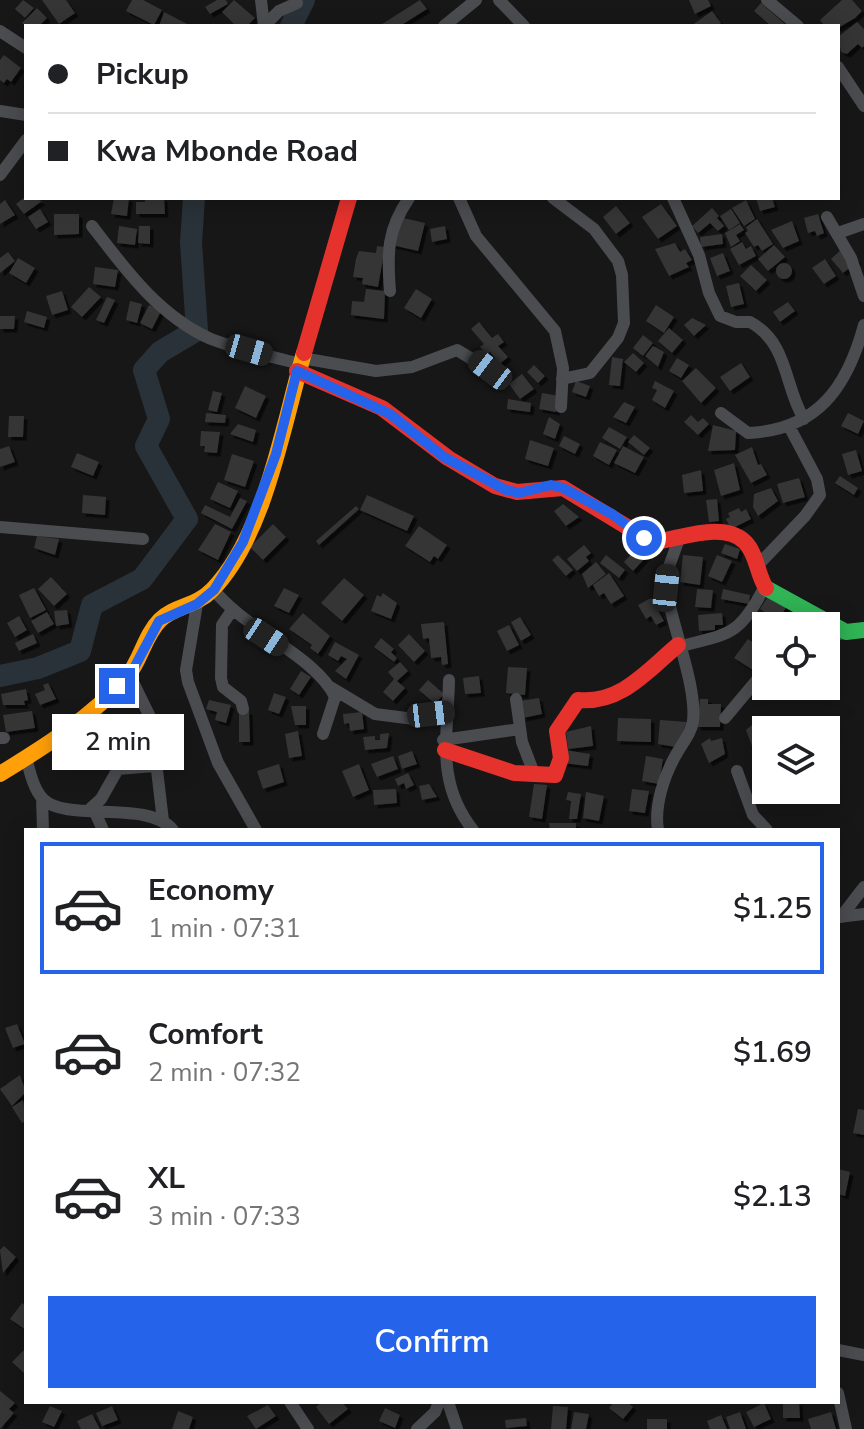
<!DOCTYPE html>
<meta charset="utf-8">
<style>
:root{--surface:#fff;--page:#f2f2f2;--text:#202124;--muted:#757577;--line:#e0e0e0;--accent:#2563eb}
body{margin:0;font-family:"Nunito Sans",sans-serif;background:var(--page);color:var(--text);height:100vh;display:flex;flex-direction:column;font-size:30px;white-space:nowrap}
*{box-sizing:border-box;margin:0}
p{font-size:26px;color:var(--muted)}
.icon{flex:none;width:44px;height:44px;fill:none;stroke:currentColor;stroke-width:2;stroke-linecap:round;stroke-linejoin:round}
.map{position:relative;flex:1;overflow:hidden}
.sheet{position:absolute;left:24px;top:828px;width:816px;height:576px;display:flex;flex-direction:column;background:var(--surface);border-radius:0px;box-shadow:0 4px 20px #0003}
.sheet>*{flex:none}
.top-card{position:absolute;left:24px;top:24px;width:816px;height:176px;border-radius:0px;box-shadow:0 4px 20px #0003;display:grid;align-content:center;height:176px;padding:0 24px;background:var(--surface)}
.buttons{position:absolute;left:752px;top:612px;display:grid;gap:16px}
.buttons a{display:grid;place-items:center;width:88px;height:88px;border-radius:0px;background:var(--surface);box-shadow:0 4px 20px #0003;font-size:40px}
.end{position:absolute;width:36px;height:36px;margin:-18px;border:10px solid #2563eb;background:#fff;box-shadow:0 0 0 4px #fff}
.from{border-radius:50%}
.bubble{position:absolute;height:56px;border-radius:0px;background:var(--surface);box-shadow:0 4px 20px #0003;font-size:26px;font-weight:600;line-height:56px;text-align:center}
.car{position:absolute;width:24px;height:48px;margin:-24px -12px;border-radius:10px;box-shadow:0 0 6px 2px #0007;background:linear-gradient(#222 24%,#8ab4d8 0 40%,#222 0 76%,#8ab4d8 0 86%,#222 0)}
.top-card b{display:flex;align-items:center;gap:28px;height:76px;font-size:30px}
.top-card b+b{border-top:2px solid var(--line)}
.top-card i{width:20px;height:20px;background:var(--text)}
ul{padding:14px 0 0;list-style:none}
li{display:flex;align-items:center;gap:24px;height:132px;margin:0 16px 12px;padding:0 8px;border:4px solid transparent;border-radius:0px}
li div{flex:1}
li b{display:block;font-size:30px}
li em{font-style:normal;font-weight:600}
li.selected{border-color:var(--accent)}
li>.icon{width:72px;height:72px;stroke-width:1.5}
.primary-button{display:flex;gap:16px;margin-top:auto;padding:16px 24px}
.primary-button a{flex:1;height:92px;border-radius:0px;background:var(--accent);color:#fff;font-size:32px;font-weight:600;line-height:92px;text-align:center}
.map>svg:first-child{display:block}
</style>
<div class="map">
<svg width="864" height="1429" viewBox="0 0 864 1429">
<defs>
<filter id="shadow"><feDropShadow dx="3.5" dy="3.5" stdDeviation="0" flood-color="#0009"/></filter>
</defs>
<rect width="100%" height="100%" fill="#171717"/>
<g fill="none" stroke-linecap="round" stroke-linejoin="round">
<!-- river -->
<path stroke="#2a3239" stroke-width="22" d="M291 26 304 0
M0 676 38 668 80 651 92 605 142 579 187 519 146 446 159 419 144 370 160 352 197 330 191 243 194 198"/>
</g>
<!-- building -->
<path fill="#353536" filter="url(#shadow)" d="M23 0 34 8 25 18 15 9Z
M42 0H66L75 13 59 24Z
M132 0H143L162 10 154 25 126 11Z
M217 0H226L228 4 210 14 205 7Z
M234 0 255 18 247 26H236L222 12Z
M420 0 427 9 400 26H379Z
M689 0H708L711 6 695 14Z
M852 0 862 11 855 18 838 28 821 26 823 24 820 20 842 0Z
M761 3 787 26H771L754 11Z
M37 8 47 18 39 26H26L22 23Z
M712 11 721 23 717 26H691Z
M164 12 191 26H159Z
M857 22 864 29V46L862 48 858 44 847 54 841 52 838 37Z
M4 55 21 68 11 82 7 79 4 83 0 80V60Z
M26 196 42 201 24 214 16 204Z
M114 198H129L127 216 111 214Z
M145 198H164L165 214H136V202H145Z
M756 198H772L775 207 760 211Z
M5 200 15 215 0 224V204Z
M746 200 755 219 744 226 732 208Z
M661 204 677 226 658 239 642 217Z
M616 206 630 223 616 234 603 217Z
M712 208 719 216 713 221 717 218 724 226 718 231 710 223 698 233 692 226Z
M40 209 48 222 36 229 28 217Z
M731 209 740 223 729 230 720 216Z
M54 214H79V234L54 235Z
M818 214 824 233 817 236 815 231 808 233 804 218Z
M399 217 425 223 418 251 392 245Z
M757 219 773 244 762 251 758 245 754 247 745 233 748 231 746 227Z
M792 221 799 241 783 248 771 230Z
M740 224 744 230 736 235 740 241 731 247 725 233Z
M119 226 137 229 135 245 117 243Z
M139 226H150V244L138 243Z
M445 226 447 239 432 242 430 229Z
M722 234 723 244 701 247 700 237Z
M742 242 746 249 751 246 756 256 739 265 730 249Z
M675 243 680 252 685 249 692 260 686 263 689 267 669 276 655 249Z
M774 245 785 257 768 271 758 259Z
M377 246 385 247 378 287 362 284 363 278 353 277 356 259 359 251 376 253Z
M845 246 858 261 843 273 831 259Z
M8 252 15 261 0 273V258Z
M723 253 730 271 717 276 710 258Z
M18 258 35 268 26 283 9 273Z
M825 259 836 276 824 284 812 268Z
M776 271a8 8 0 1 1 16 0a8 8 0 1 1-16 0Z
M751 265 767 280 756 291 740 276Z
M95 267 118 270 115 287 93 284Z
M739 283 744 304 731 307 726 286Z
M89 287 101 297 82 317 71 307Z
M366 289 385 291 384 319 351 315 352 301 364 302Z
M416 289 432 299 421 318 404 308Z
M62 291 68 310 52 315 46 296Z
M107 297 115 300 104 323 96 320Z
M130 301 142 304 137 323 126 320Z
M788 302 795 311 780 322 773 312Z
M149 305 161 311 152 329 140 323Z
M656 305 674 317 664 333 646 321Z
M27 311 47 317 44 328 24 322Z
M0 316H15L14 329H0Z
M692 318 706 325 694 336 684 325Z
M479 322 492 338 498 334 504 342 498 346 508 357 500 364 490 352 487 355 480 347 484 344 471 329Z
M669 328 683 340 672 353 658 341Z
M643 335 653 343 643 356 633 348Z
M653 346 664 352 658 367 645 356Z
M633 353 644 363 636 372 624 362Z
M612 357 623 359 620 386 609 385Z
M677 358 689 365 681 378 669 371Z
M741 363 750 377 730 391 720 377Z
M534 365 545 376 538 383 527 372Z
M696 368 716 388 701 403 682 381Z
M522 374 534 389 520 399 509 384Z
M576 381 590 386 586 397 572 392Z
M655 381 674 391 665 408 652 400 657 390 652 388Z
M245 386 266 396 256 418 235 408Z
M213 391 222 393 217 412 208 410Z
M542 393 559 396 556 412 539 409Z
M508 399 531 403 530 412 507 409Z
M624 402 635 407 626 423 613 417Z
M206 413 226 415 225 423 205 422Z
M848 413 864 421 858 434 841 426Z
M691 415 698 422 703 418 709 424 698 435 684 422Z
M9 416H24L23 437H8Z
M549 417 560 424 555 439 543 434Z
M238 424 256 430 253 442 230 434Z
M713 425 736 431 735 450 708 451Z
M609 427 627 437 620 449 602 438Z
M201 431 220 432 217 453 204 452 205 446H200Z
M634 435 650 448 644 455 628 442Z
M564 436 580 444 575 454 559 446Z
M530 440 554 448 548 466 525 459Z
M600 442 617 450 609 465 593 456Z
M9 446 15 462 0 467V449Z
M623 446 644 457 635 473 614 463Z
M752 447 758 465 761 464 767 475 751 483 735 455Z
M856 450 862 471 848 475 842 454Z
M77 453 99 462 93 476 71 467Z
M232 454 254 461 245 487 224 480Z
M734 463 740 490 721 496 714 470Z
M701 470 703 491 684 493 682 475Z
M840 476 858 488 854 495 835 483Z
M799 478 805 497 783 503 777 484Z
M218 482 238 491 230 508 210 499Z
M771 488 778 501 758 516 753 507 754 494Z
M83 495 106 497 105 515 82 513Z
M367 495 414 516 407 531 360 510Z
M240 498 247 501 232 529 201 513 205 505 230 517Z
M717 499 719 521 709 522 706 500Z
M563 504 579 517 566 526 554 511Z
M356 506 359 509 319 545 316 541Z
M739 508 741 512 746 509 751 519 731 529 726 519 730 517 728 513Z
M215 524 231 532 218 560 198 550Z
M273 524 286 537 263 560 250 547Z
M419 526 447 545 438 559 434 556 430 562 405 546Z
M37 536 59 539 55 555 34 548Z
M725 544 740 549 737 559 721 553Z
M584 545 591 553 586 557 589 561 577 571 567 559Z
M637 548 647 556 633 571 624 562Z
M558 555 573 570 566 576 552 560Z
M606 555 625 570 619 578 600 563Z
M683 555 703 557 700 585 680 582Z
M717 555 732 561 722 582 708 576Z
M596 562 606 574 588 588 582 574Z
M609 573 624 596 611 604 604 593 599 596 593 585Z
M51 577 67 594 54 606 38 589Z
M344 578 364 595 342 621 321 603Z
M34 588 46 610 30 618 19 595Z
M284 588 299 595 289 613 274 606Z
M697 589 713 590 711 608 695 607Z
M723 589 750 595 749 604 721 599Z
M383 593 397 603 391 619 371 611 377 595 381 597Z
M769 595 787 606 778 620 760 609Z
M651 598 664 621 656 625 651 616 646 619 638 605Z
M67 610 69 624 56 626 54 611Z
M47 612 54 624 38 633 31 621Z
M303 613 330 636 318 654 310 648 312 645 289 629Z
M722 613 723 625H715V630L699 631 698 615Z
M19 616 27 630 15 637 7 623Z
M520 617 531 635 521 641 511 622Z
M444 622 448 664 442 665 441 657 431 658 429 638 423 639 421 624Z
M509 625 519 645 507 651 497 631Z
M33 634 37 643 19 651 15 643Z
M409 634 425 651 414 662 398 645Z
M381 638 394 649 391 652 397 658 394 662 374 647Z
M748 639 766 651 753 670 734 658Z
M335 642 359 655 346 679 335 671 347 659 341 656 338 661 328 655Z
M400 662 408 671 397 681 405 688 393 701 383 692 394 679 388 672Z
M508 667 527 668 525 695 506 693Z
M301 671 311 677 299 695 290 689Z
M479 676 481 693 465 694 463 678Z
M428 680 444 694 435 704 419 690Z
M48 683 56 699 40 705 35 694 45 690 43 685Z
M26 689 28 700 24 701 25 705H3L1 694Z
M274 693 286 697 279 714 268 710Z
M539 698 542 714 523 718 520 701Z
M700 699H708V704H721L720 727H697Z
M209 700 231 705 226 723 215 720 217 712 206 709Z
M291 706H306V725H295Z
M32 711 35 728 6 732 3 715Z
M239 711H249L250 742H239Z
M102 712 115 737 91 748 83 735 91 730 87 724 93 721 91 718Z
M362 712 364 729 350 731 349 723 344 724 343 714Z
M618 718 651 719V742L617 741Z
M660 720 687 722 676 747 658 744Z
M758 720 760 725 768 722 771 730H766V740L752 746 746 730Z
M591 726 593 746 568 749 566 732Z
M298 731 302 756 289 758 285 734Z
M389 733 387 748 365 750 363 737 375 736V740H380V734Z
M123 735 136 757 126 763 113 741Z
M710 738 711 741 722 738 725 754 709 763 701 744Z
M111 746 113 756 92 760 89 750Z
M565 750 590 754 588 766 563 763Z
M412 751 417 764 402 769 398 756Z
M393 756 398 769 377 777 371 764Z
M646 756 663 759 659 784 642 781Z
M279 764 284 782 263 789 257 771Z
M359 764 369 790 353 797 342 771Z
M408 773 414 785 406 789 404 783 398 786 395 779Z
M429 784 437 797 422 800 419 786Z
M534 784 547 785 542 819 529 817Z
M396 789 397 803 374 805 373 790Z
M632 789 649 791 645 813 629 811Z
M568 792 581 794 577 819H569L571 801 566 800Z
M586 792 604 796 599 821 583 818Z
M549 823H576V830H550Z
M17 1024 25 1044 13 1048 5 1028Z
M20 1075 26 1092 12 1106 0 1089Z
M23 1100 26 1121 22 1123 12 1107Z
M858 1109 864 1110V1135L853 1133Z
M838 1169 850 1172 845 1196 838 1194Z
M4 1246 16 1257 3 1273 0 1250Z
M22 1303 26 1306V1330L10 1319Z
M26 1348V1375L12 1362Z
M0 1391 15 1403 9 1409 14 1413 0 1429Z
M322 1402H342L348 1409 329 1424 316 1407Z
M614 1402H627L633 1407 623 1419 609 1408Z
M783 1402H799L800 1418H783Z
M764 1403 771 1419 754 1427 746 1412Z
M268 1405 276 1416 256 1429 247 1416Z
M50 1406 62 1411 54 1427 42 1422Z
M112 1406 118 1420 102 1426 96 1413Z
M553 1406 568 1407 566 1429H551Z
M385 1408 400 1415 395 1428 379 1421Z
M178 1411 193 1417 189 1429H172Z
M574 1412 589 1414 586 1429H571Z
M740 1412 746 1429H730L726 1417Z
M831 1412 836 1429H811L808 1419Z
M92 1414 100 1429H81L77 1421Z
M721 1415 727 1429H710L707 1421Z
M526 1418 527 1426 506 1428 505 1420Z
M647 1419H667V1429H647Z"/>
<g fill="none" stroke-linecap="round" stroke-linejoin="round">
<!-- street -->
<path stroke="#4b4c50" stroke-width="12" d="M261 0 264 26
M499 0 524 26
M767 0 798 26
M264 26 279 11 297 3
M444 26 476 0
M0 31 26 48
M838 67 864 106
M0 111 26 115
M0 175 26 140
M459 198 476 236 555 331 563 368 561 407
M553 198 594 229 618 261 622 275 624 323 618 338 590 373 562 379
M673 198 699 255 709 293 720 316 736 322H750C789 343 784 387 804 419
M827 217 851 258 864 296
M92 226C125 269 159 316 211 339 239 350 271 356 300 364
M838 233 864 224
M390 291C387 253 387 230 409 198
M302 358 376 371 412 367 457 350 490 370
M721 413 748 433C817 430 847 388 864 325
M0 527 143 539
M757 566 805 516 820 495 817 479 790 428
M214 590C243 628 317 657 335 697L323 734
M197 604 186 670 188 682 218 763 256 830
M233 609 222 625 221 678 223 687 241 701 243 709
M826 638 846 632
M678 647C730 633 738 637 764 588
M129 674 151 719 163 821
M449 680C448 736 435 782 473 830
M330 687 375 714 414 719 448 711
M516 699 522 742 535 776
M725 718 766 669
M0 738H4
M443 740 520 729
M26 758C30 771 33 789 43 799 67 823 148 799 173 830
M737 771 753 815 767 830
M42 798 43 830
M90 809 101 799 118 769 154 766
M94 810 103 830
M658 830C654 806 664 775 677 753 683 742 691 734 693 721 697 686 672 626 666 588L667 572 679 539
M839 917 864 914
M841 917 864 887
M838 1350 864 1355
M838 1393 846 1429
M290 1402 308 1429
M448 1402 457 1429
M417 1429 435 1412 439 1402"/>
<!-- fast -->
<path stroke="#30b455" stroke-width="16" d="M766 588 846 632 864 630"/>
<!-- slow -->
<path stroke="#ff9f0a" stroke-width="16" d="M0 774C44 747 92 717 126 678 141 661 144 636 160 620 174 606 197 606 212 590 265 536 283 425 304 353"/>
<!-- jam -->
<path stroke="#e5322d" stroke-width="16" d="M304 353 349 198
M297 371 382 408 448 458 495 486 517 492 563 488 652 542C678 540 723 520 745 542 757 554 757 574 766 588
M445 750 514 773 555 775 561 758 557 731 578 700C621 704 647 671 678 645"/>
</g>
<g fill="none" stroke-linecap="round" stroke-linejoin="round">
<!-- route -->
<path stroke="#2563eb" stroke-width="10" d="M117 686 134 668 159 621 197 604 214 590 243 542 276 454 297 371 390 414 444 457 506 490 519 493 551 485 563 488 612 514 644 538"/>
</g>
</svg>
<div class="buttons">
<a><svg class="icon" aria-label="locate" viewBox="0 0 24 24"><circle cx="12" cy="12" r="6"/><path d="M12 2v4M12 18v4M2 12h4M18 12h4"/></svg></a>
<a><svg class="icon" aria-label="layers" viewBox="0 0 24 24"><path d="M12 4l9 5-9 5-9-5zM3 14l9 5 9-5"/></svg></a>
</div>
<i class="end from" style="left:644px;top:538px"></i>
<i class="end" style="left:117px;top:686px"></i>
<div class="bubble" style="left:52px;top:714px;width:132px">2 min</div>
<i class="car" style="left:249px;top:350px;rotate:106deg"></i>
<i class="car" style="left:490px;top:370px;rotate:307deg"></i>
<i class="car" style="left:666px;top:588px;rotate:6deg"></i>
<i class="car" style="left:266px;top:637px;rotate:123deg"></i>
<i class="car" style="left:431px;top:714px;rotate:83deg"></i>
<div class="top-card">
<b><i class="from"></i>Pickup</b>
<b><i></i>Kwa Mbonde Road</b>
</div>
<section class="sheet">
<ul>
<li class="selected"><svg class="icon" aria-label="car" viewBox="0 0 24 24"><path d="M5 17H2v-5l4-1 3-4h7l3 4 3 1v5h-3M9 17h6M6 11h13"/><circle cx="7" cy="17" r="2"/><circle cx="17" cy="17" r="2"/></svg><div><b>Economy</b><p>1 min · 07:31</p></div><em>$1.25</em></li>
<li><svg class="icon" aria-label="car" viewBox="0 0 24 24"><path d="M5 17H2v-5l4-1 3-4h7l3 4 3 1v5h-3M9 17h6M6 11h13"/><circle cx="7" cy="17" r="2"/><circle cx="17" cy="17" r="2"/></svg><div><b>Comfort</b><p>2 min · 07:32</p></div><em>$1.69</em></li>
<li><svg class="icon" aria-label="car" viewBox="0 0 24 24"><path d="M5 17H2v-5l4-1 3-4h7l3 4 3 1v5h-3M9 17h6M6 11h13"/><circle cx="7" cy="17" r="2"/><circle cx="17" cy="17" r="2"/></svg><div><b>XL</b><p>3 min · 07:33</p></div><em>$2.13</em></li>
</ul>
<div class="primary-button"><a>Confirm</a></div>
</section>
</div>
